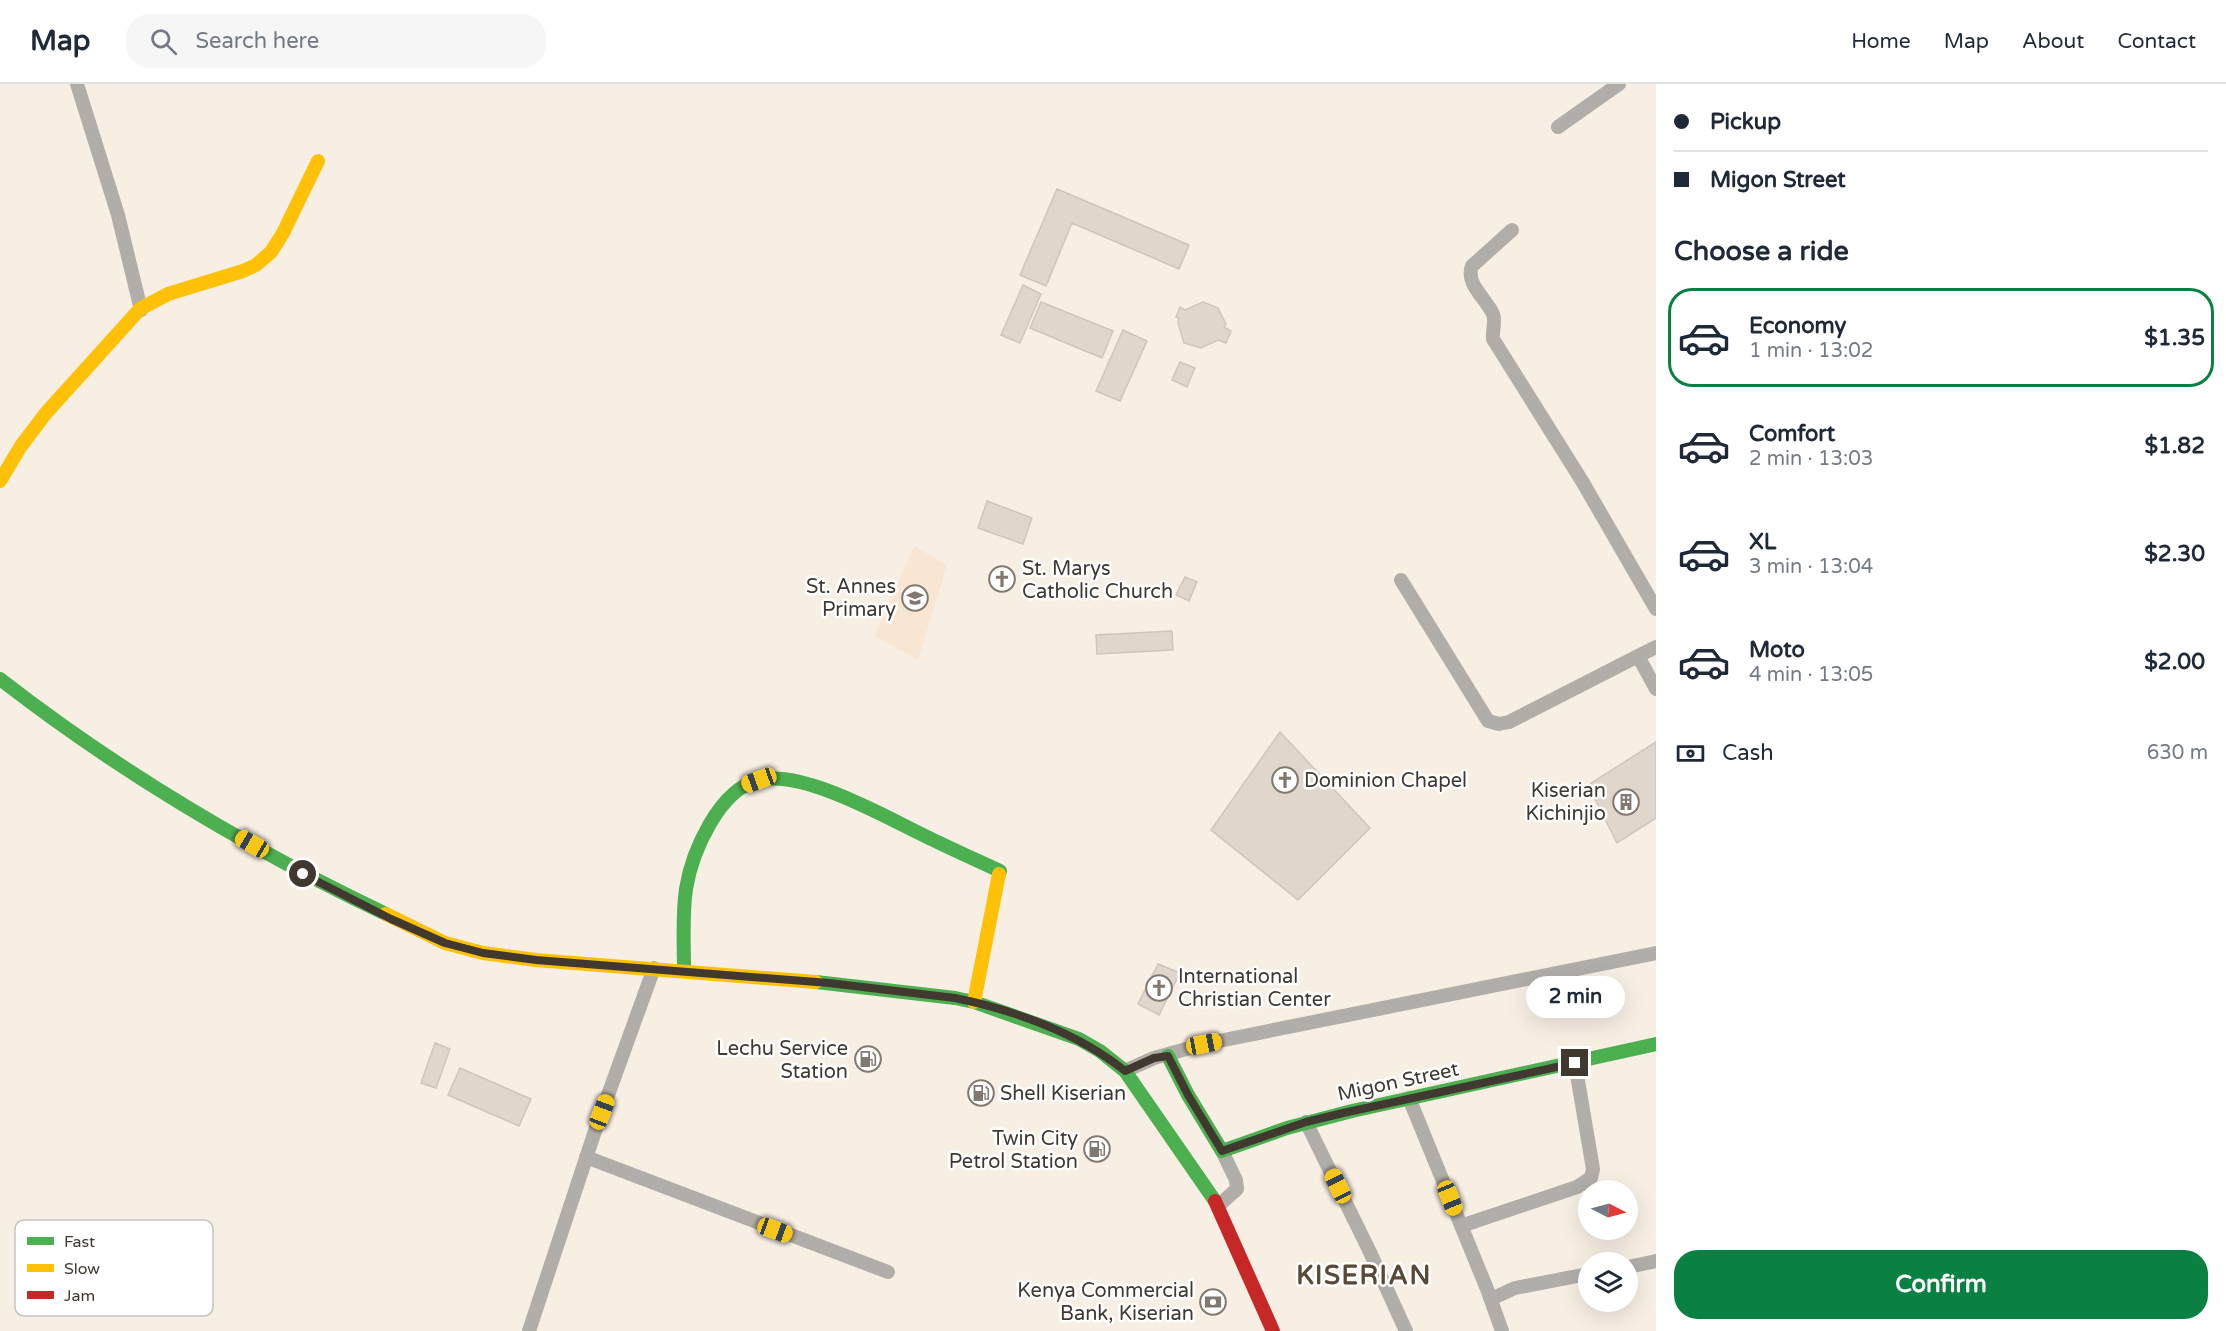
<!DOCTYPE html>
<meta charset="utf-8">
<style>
:root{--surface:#fff;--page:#f6f6f7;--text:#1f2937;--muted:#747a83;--line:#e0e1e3;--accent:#0b8043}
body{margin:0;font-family:"Varela Round",sans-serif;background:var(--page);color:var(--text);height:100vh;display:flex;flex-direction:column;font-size:22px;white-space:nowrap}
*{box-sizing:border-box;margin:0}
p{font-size:20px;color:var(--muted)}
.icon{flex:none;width:33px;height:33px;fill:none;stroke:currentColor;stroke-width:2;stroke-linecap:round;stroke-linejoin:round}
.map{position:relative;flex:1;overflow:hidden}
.drawer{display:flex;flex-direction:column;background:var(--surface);width:570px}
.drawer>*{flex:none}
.top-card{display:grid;align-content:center;height:132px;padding:0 18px;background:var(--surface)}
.needle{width:39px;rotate:96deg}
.buttons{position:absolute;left:1578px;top:1096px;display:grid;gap:12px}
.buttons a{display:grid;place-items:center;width:60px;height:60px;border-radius:50%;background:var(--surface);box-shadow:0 6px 24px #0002;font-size:30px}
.end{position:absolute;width:27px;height:27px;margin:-14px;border:8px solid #413930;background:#fff;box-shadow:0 0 0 3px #fff}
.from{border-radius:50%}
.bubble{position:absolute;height:42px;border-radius:21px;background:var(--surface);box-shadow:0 6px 24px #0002;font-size:20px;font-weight:800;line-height:42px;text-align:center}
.car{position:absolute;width:18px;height:36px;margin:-18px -9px;border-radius:8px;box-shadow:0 0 4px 2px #0007;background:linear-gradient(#f5c518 24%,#345 0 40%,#f5c518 0 76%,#345 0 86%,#f5c518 0)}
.top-card b{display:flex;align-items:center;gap:21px;height:57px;font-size:22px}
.top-card b+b{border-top:2px solid var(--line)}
.top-card i{width:15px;height:15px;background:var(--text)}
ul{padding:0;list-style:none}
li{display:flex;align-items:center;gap:18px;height:99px;margin:0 12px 9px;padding:0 6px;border:3px solid transparent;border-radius:24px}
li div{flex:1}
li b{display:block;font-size:22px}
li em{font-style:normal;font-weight:800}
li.active{border-color:var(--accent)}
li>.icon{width:54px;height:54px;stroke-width:1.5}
h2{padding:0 18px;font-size:27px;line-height:72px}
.pay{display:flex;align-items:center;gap:15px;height:66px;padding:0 18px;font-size:22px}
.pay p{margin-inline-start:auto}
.cta{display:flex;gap:12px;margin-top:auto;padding:12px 18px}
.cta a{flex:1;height:69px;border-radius:24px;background:var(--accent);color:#fff;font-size:24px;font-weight:800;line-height:69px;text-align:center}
header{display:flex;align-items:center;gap:36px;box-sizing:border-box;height:84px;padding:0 30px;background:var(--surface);border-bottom:2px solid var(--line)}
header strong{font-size:28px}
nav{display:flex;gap:33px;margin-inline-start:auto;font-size:21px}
.search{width:420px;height:54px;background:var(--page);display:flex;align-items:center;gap:15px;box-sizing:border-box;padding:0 21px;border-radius:24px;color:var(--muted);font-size:22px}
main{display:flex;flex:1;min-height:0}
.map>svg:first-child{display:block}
</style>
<header>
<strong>Map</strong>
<div class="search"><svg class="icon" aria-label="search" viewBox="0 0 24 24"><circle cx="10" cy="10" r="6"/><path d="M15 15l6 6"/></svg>Search here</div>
<nav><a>Home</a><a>Map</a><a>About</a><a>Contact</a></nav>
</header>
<main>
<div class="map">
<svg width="1656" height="1247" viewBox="0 0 1656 1247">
<rect width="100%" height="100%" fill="#f7eee4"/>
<!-- built -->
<path fill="#f9e6d2" d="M914 462 947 481 918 576 875 552Z"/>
<!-- building -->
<path fill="#e1d6cb" stroke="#cec6be" stroke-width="1.5" d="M1057 105 1189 161 1179 185 1072 139 1046 202 1020 191Z
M1023 201 1041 210 1020 259 1001 251Z
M1041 218 1113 247 1102 274 1030 244Z
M1203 218 1218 224 1226 240 1224 243 1231 247 1226 259 1218 256 1201 264 1184 259 1178 239 1179 234 1176 233 1180 223 1185 226Z
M1123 246 1147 257 1120 317 1096 307Z
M1180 278 1195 284 1187 303 1172 296Z
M987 417 1032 434 1023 460 978 444Z
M1185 493 1197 498 1189 517 1176 511Z
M1172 547 1173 566 1097 570 1096 551Z
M1280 648 1370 744 1298 816 1211 746Z
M1656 658V734L1617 759 1588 701Z
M1158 880 1180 889 1159 931 1138 920Z
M435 959 450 965 436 1004 421 999Z
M460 984 531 1015 519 1042 448 1011Z"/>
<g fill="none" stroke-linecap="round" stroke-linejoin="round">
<!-- street -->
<path stroke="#b1ada8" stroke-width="14" d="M77 0 118 131 141 226
M1558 43 1619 0
M1512 146 1472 182C1465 200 1486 214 1493 230 1496 237 1492 247 1493 255L1582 397 1656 525
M1401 496 1488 637 1499 640 1509 638 1638 572 1656 605
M1638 572 1656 563
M1125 987 1154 974 1204 960 1656 869
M1409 1014 1487 1205 1502 1247
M1306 1038 1369 1166 1406 1247
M586 1073 888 1188
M1218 1122 1237 1105 1236 1096 1222 1067
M1461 1142 1577 1103 1591 1094 1593 1085 1575 979
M1628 1183 1656 1177
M1491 1215 1515 1204 1588 1190
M529 1247 595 1047 654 884"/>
<!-- fast -->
<path stroke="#4caf50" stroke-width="14" d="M0 595C117 686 252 766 386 830
M684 887C684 860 682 832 686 805 692 768 719 705 759 696 803 686 882 731 921 750 947 763 974 775 1000 787L999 790
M816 898 955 914 974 918 1079 955 1100 967 1125 987 1215 1117
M1168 972 1188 1011 1222 1067 1287 1044 1352 1027 1656 960"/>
<!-- slow -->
<path stroke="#ffc107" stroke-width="14" d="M0 397 21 362 46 329 140 225 168 210 243 187 256 181 271 168 283 149 318 77
M386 830 445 859 483 869 536 876 816 898
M974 918 999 790"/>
<!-- jam -->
<path stroke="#c62828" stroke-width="14" d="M1215 1117 1273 1247"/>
</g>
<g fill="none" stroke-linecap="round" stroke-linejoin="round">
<!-- route -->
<path stroke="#413930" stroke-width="8" d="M303 790 391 835 445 859 483 869 536 876 829 899 955 914C1014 926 1078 949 1125 987L1154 974 1168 972 1188 1011 1222 1067 1306 1038 1343 1029 1575 979"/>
</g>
<!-- icons -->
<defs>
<g id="church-ring" transform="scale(1.35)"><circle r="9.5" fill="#fff" stroke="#81786f" stroke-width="1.5"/><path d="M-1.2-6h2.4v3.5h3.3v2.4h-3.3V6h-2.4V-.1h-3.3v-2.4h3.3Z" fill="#81786f"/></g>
<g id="school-ring" transform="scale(1.35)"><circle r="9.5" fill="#fff" stroke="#81786f" stroke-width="1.5"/><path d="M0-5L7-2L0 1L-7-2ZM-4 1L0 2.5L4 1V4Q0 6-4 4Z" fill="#81786f"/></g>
<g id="building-ring" transform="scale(1.35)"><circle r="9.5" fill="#fff" stroke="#81786f" stroke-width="1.5"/><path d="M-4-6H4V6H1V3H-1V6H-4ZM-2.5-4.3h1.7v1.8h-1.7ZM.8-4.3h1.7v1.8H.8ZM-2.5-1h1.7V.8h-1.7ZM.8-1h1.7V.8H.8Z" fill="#81786f"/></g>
<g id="fuel-ring" transform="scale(1.35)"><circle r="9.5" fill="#fff" stroke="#81786f" stroke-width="1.5"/><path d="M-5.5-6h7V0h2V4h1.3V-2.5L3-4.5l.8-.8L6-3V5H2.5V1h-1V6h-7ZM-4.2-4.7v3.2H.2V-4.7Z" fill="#81786f"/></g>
<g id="bank-ring" transform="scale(1.35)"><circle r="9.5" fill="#fff" stroke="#81786f" stroke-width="1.5"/><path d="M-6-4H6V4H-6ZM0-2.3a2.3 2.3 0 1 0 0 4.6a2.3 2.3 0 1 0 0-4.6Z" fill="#81786f"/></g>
</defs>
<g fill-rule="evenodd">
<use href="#church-ring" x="1002" y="495"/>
<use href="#school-ring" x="915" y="514"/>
<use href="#church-ring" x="1285" y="696"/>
<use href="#building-ring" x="1626" y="718"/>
<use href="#church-ring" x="1159" y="904"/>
<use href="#fuel-ring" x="868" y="975"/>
<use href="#fuel-ring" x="981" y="1009"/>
<use href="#fuel-ring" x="1097" y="1065"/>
<use href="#bank-ring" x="1213" y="1218"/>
</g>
<g text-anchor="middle" stroke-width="5" stroke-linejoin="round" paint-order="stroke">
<!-- poi labels -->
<g font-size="20" fill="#413930" stroke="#fff" text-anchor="end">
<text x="1022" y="491" text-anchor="start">St. Marys<tspan x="1022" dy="23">Catholic Church</tspan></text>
<text x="896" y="509">St. Annes<tspan x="896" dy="23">Primary</tspan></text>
<text x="1304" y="703" text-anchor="start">Dominion Chapel</text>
<text x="1606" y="713">Kiserian<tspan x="1606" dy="23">Kichinjio</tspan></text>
<text x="1178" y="899" text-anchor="start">International<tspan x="1178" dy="23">Christian Center</tspan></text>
<text x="848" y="971">Lechu Service<tspan x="848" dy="23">Station</tspan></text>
<text x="1000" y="1016" text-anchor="start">Shell Kiserian</text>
<text x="1078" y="1061">Twin City<tspan x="1078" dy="23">Petrol Station</tspan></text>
<text x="1194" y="1213">Kenya Commercial<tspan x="1194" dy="23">Bank, Kiserian</tspan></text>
</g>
<!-- street labels -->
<g font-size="20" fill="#413930" stroke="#fff">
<text transform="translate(1398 997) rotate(-12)" y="7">Migon Street</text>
</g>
<!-- district labels -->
<g font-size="26" font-weight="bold" letter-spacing="1.5" fill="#594836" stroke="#fff">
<text x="1364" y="1200">KISERIAN</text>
</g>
</g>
<!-- legend -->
<rect x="15" y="1136" width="198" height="96" rx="9" fill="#fff" stroke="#c6c4c1" stroke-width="1.5"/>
<rect x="27" y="1153" width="27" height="8" fill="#4caf50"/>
<rect x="27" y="1180" width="27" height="8" fill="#ffc107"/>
<rect x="27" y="1207" width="27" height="8" fill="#c62828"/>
<g font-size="16" fill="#413930">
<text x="64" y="1163">Fast</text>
<text x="64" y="1190">Slow</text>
<text x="64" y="1217">Jam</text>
</g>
</svg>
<div class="buttons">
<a><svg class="needle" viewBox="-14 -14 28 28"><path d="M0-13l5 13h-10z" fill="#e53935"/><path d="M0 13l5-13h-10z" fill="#747a83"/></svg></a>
<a><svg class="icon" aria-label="layers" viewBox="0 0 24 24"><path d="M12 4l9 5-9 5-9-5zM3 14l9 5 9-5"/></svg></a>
</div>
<i class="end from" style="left:303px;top:790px"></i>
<i class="end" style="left:1575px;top:979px"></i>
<div class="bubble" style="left:1526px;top:892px;width:99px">2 min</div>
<i class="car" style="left:759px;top:696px;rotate:250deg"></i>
<i class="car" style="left:252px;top:760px;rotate:300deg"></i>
<i class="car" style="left:1204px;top:960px;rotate:79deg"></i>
<i class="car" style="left:602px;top:1028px;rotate:21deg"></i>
<i class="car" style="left:1338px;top:1102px;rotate:334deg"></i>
<i class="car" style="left:1450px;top:1114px;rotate:158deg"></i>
<i class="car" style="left:775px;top:1146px;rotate:110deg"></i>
</div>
<section class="drawer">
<div class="top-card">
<b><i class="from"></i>Pickup</b>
<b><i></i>Migon Street</b>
</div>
<h2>Choose a ride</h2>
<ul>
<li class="active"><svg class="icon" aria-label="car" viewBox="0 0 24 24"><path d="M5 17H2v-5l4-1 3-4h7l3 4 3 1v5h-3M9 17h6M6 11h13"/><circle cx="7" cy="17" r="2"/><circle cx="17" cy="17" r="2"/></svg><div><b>Economy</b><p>1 min · 13:02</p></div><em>$1.35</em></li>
<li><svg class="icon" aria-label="car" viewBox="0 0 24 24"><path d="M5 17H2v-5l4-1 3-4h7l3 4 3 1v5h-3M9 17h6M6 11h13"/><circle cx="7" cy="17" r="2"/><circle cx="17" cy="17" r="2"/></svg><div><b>Comfort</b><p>2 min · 13:03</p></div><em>$1.82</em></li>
<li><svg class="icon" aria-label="car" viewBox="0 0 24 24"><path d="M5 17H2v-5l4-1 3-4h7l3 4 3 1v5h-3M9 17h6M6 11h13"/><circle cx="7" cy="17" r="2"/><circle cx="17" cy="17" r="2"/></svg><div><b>XL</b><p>3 min · 13:04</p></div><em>$2.30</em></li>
<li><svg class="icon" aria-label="car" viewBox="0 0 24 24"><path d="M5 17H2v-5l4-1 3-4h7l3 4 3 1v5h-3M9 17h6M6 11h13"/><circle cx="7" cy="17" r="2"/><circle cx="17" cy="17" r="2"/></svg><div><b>Moto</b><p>4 min · 13:05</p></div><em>$2.00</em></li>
</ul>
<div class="pay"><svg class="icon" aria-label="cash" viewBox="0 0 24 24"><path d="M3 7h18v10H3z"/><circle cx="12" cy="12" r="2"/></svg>Cash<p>630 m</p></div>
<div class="cta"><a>Confirm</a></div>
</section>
</main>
